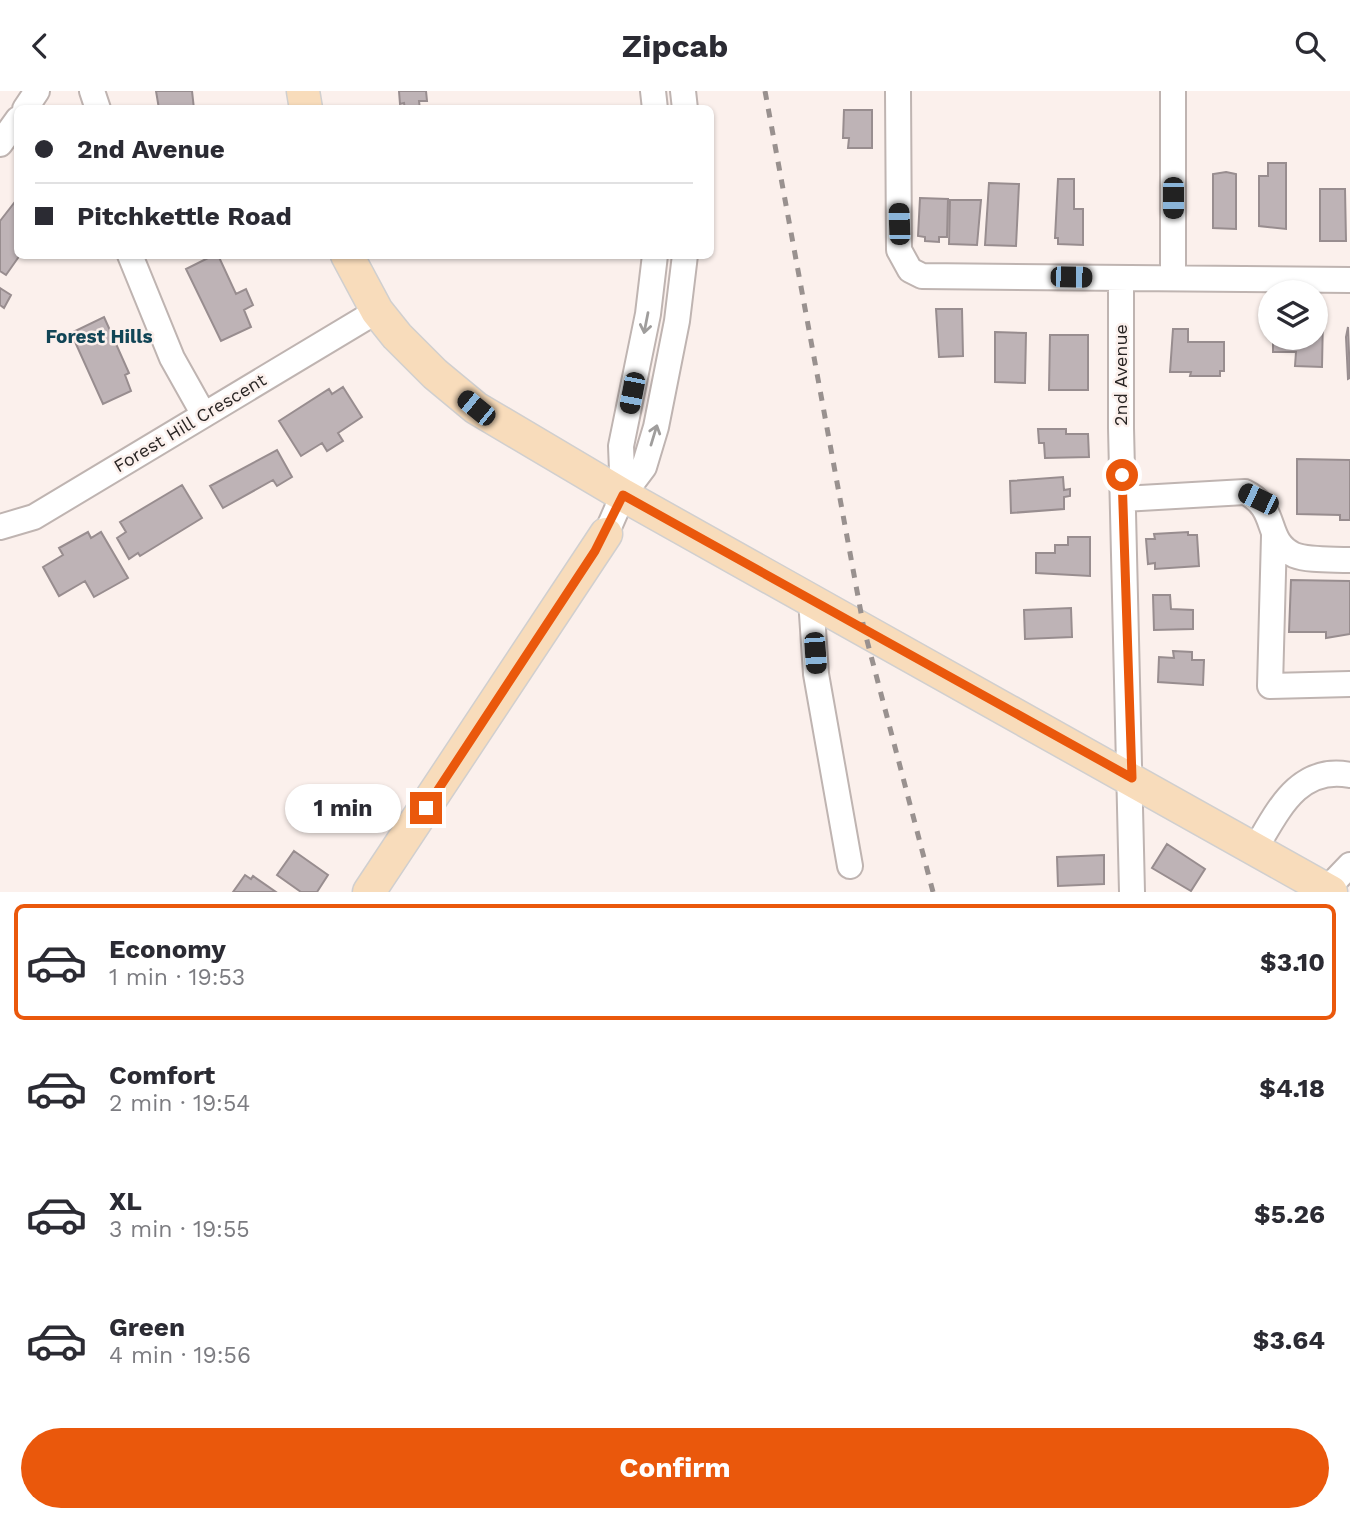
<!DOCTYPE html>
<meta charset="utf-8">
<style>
:root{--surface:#fff;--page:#f2f2f3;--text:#2b2b33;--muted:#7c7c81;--line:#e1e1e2;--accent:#ea580c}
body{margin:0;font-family:"Work Sans",sans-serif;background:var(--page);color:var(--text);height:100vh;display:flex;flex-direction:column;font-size:26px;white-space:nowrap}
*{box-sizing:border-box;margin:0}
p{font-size:23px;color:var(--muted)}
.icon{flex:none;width:38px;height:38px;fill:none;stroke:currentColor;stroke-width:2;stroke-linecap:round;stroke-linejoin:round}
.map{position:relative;height:801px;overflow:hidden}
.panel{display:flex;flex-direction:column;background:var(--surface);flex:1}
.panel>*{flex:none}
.banner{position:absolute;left:14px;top:14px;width:700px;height:154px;border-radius:10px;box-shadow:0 2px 5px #0004;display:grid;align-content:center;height:154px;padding:0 21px;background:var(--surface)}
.fabs{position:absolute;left:1258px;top:189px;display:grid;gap:14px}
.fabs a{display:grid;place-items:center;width:70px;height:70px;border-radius:50%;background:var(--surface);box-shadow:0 2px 5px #0004;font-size:35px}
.end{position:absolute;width:32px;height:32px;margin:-16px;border:9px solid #ea580c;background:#fff;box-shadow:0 0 0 4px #fff}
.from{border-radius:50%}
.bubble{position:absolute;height:49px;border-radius:24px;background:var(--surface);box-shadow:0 2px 5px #0004;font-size:23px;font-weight:700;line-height:49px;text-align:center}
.car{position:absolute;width:21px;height:42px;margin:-21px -10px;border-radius:9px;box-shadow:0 0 5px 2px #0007;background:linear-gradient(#222 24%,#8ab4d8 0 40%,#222 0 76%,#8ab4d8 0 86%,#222 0)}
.banner b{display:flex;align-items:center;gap:24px;height:66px;font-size:26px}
.banner b+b{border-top:2px solid var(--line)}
.banner i{width:18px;height:18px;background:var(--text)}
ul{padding:12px 0 0;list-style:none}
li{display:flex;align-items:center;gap:21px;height:116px;margin:0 14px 10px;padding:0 7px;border:4px solid transparent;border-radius:10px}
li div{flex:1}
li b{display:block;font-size:26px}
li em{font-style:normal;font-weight:700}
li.active{border-color:var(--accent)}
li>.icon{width:63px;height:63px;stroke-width:1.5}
.cta{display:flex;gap:14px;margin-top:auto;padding:14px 21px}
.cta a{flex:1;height:80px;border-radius:42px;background:var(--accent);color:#fff;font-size:28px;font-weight:700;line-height:80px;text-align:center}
header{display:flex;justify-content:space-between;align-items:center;height:91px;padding:0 21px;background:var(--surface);font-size:32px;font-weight:700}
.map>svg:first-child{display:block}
</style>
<header><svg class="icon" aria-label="back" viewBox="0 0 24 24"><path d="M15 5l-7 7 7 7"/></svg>Zipcab<svg class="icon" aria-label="search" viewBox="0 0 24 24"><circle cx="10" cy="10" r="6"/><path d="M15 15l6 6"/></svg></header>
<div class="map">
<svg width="1350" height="801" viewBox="0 0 1350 801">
<rect width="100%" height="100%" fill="#fbf0ec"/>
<!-- building -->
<path fill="#beb3b6" stroke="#988d8f" stroke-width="2" d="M156 0H192L194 18H159Z
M399 0H426L427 10H419L420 18H405L404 12 400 13Z
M844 19H872V57H848L849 47H843Z
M1268 72H1286V138L1259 135V85H1268Z
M1226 81 1236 83V138L1213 137V83Z
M1058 88H1074V118H1083V154L1058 153V147H1055Z
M989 92 1019 93 1016 155 985 154Z
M1320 98H1345L1346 150H1320Z
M18 107V164H20L6 184 0 180V130Z
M920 107 948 108 947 146H939V151L925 150V146L918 145Z
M950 109H981L977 154 949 153Z
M214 164H218L236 203 246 198 253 214 244 219 251 236 221 250 186 178Z
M0 197 11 204 4 217 0 214Z
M936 218H962L963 265 939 266Z
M104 226 129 282 125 284 131 300 103 313 71 242Z
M1316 226H1323L1322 276 1295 275 1296 261H1273V247H1316Z
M1348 236 1350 287 1348 288 1346 246Z
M1173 238H1188V251H1224V280H1220V285H1190L1191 281H1170Z
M995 241 1026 242 1025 292 995 291Z
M1050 244H1088V299H1049Z
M343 296 362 326 338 342 343 350 327 360 322 352 301 365 279 330 329 298 332 303Z
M1038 338H1066V343H1088L1089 366 1045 367 1044 352H1039Z
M277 359 292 386 277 395 273 389 223 417 210 395Z
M1297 368 1350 369V429H1340V424L1297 423Z
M1063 386 1064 399 1070 398V405L1064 406V418L1011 422 1010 390Z
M182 394 202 427 140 465 138 462 129 468 117 447 126 441 120 431Z
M88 441 91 447 101 441 128 487 94 506 85 490 59 505 43 476 63 464 59 457Z
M1188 441V444H1197L1199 475 1155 478V472L1148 473 1146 448H1155L1154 443Z
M1068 446H1090V485L1036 482V462H1055V454H1068Z
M1291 489 1350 490V543L1326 547V541H1289Z
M1153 504H1170L1171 518 1193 519V538L1154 539Z
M1071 517 1072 546 1025 548 1024 519Z
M1173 560 1192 561V569H1204L1203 594 1158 591 1159 566 1174 567Z
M1167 753 1205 778 1191 800 1152 777Z
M294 760 328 784 317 801H301L277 784Z
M1104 764V793L1058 795 1057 766Z
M245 784 251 788 253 785 276 801H233Z"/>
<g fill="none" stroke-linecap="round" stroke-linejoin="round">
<!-- minor casing -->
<g stroke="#bfb4b1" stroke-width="28">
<path id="minor" d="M92 0 98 18
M653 0 655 18
M683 0 685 18
M898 0 899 159 910 179 922 185 1350 189
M25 18 37 0
M0 53 18 28
M130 164 172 267 204 324
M1121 187V337L1132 801
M1173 187V0
M623 404 621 355 648 223 655 164
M1123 408 1245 401C1280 418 1263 449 1294 464 1309 470 1334 468 1350 469
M0 436 34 426 377 220
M606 443 623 404 644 376 656 336 677 230 685 164
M1274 445 1270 595 1350 593
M811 508 816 583 850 775
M1255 758C1278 720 1298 674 1350 684
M1327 798 1350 774"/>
</g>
<!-- major casing -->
<g stroke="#d0cfcf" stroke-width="35">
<path id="major" d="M303 0 306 18
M347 164 377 220 397 245 435 283 476 317 623 404 1331 801
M369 801 606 443"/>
</g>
<!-- minor -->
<use href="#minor" stroke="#fff" stroke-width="24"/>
<!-- major -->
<use href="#major" stroke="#f8dcbb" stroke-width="32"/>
<!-- rail -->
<path stroke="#99918f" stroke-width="5" stroke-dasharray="9 9" stroke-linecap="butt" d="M765 0 864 538 933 801"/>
</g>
<!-- one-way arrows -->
<defs><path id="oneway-shaft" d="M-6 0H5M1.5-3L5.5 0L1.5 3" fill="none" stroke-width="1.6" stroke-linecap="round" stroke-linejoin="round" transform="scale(1.75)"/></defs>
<g stroke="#9f9d9c">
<use href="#oneway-shaft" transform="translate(646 232) rotate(101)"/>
<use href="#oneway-shaft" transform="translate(654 344) rotate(-73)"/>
</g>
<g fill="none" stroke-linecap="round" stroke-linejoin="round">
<!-- route -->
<path stroke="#ea580c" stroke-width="9" d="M426 717 595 460 623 404 1132 687 1122 384"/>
</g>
<g text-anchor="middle" stroke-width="5" stroke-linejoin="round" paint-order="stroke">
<!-- street labels -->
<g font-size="18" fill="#292524" stroke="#fbf0ec">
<text transform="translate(1121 284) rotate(-90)" y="6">2nd Avenue</text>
<text transform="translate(190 332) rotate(-31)" y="6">Forest Hill Crescent</text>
</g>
<!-- neighbourhood labels -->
<g font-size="19" font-weight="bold" fill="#114556" stroke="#fbf0ec">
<text x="99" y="252">Forest Hills</text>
</g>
</g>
</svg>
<div class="fabs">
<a><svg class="icon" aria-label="layers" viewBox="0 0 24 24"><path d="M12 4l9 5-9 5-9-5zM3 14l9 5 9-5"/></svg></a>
</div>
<i class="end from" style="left:1122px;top:384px"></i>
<i class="end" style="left:426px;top:717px"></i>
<div class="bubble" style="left:285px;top:693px;width:116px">1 min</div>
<i class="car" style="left:1173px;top:107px;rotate:180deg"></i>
<i class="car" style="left:899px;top:133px;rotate:358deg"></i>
<i class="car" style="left:1071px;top:186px;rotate:91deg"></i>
<i class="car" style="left:632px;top:302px;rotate:191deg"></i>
<i class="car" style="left:476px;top:317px;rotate:309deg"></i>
<i class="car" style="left:1258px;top:408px;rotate:296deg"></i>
<i class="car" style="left:815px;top:562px;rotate:176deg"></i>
<div class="banner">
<b><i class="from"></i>2nd Avenue</b>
<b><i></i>Pitchkettle Road</b>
</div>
</div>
<section class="panel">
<ul>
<li class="active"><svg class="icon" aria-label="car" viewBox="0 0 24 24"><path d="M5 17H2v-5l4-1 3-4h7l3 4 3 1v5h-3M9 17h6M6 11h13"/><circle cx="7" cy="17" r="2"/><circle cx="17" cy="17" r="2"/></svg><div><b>Economy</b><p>1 min · 19:53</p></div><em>$3.10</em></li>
<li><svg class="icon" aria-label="car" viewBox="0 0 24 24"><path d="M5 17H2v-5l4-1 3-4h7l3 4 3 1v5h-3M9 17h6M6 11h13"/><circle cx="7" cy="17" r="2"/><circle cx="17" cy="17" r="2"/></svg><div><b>Comfort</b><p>2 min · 19:54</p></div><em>$4.18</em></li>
<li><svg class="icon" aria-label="car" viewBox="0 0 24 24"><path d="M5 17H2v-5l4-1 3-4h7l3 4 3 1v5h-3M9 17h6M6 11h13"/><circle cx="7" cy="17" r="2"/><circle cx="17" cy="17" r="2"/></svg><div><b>XL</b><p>3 min · 19:55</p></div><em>$5.26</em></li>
<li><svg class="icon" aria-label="car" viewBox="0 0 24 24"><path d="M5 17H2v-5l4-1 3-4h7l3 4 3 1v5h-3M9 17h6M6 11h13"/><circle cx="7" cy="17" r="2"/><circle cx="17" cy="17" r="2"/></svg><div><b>Green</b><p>4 min · 19:56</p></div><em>$3.64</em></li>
</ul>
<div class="cta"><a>Confirm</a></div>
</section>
